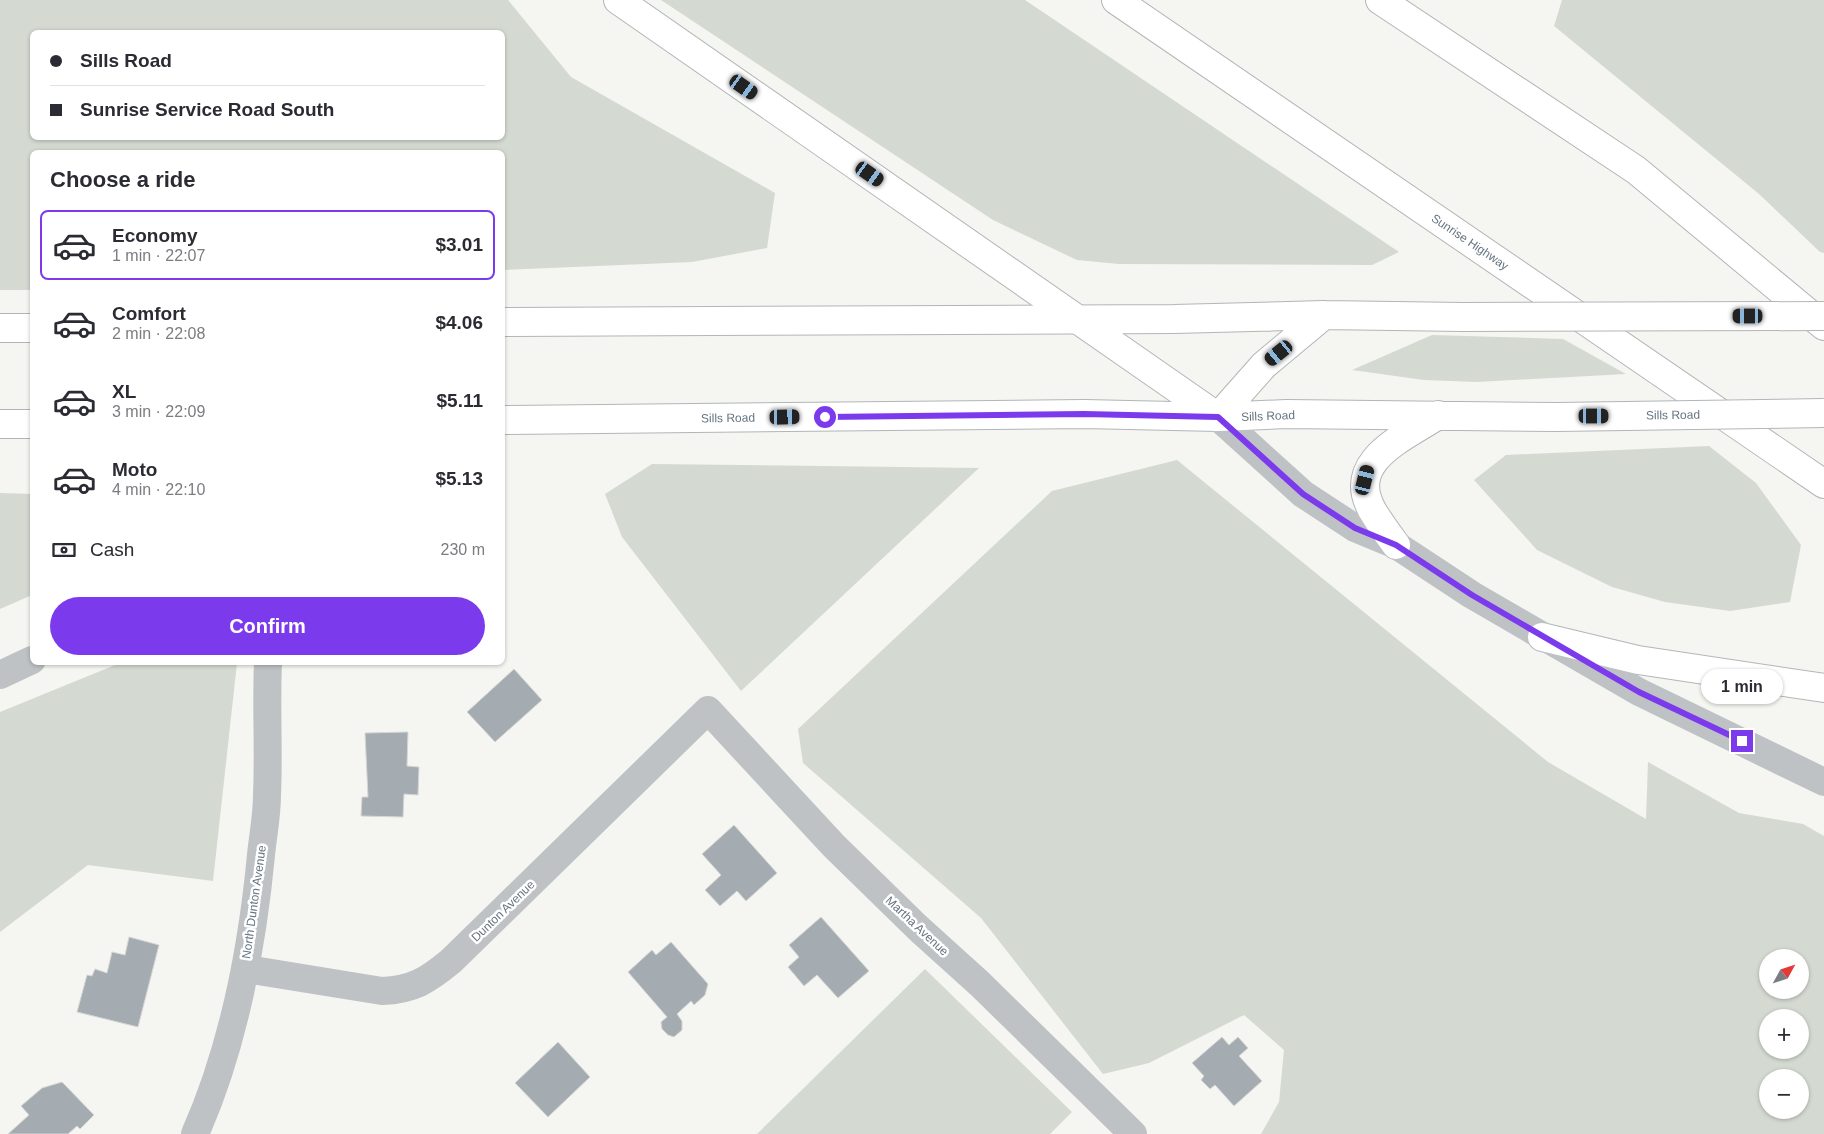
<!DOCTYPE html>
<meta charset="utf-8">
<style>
:root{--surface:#fff;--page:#f7f7f7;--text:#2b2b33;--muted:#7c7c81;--line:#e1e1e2;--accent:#7c3aed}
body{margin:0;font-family:Helvetica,sans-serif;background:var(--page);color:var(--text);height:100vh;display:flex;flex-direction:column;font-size:19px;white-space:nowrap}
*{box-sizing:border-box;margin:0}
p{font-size:16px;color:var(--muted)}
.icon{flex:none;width:28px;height:28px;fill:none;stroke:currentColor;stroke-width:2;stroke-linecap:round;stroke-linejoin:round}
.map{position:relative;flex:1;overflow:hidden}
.sheet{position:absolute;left:30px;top:150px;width:475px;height:515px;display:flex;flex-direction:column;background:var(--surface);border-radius:8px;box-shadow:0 1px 4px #0004}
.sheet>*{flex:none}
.banner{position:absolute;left:30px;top:30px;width:475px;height:110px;border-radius:8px;box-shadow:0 1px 4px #0004;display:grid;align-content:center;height:110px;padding:0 20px;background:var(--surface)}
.needle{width:32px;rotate:50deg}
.fabs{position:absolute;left:1759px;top:949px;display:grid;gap:10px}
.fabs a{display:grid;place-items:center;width:50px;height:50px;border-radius:50%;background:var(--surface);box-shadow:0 1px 4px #0004;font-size:25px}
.end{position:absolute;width:22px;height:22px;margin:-11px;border:6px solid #7c3aed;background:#fff;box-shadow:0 0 0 2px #fff}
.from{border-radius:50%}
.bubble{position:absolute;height:35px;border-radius:18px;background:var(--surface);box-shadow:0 1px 4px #0004;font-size:16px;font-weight:700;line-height:35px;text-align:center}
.car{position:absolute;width:15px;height:30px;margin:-15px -8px;border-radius:6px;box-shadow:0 0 4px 1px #0007;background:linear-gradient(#222 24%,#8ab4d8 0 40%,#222 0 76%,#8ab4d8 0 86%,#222 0)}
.banner b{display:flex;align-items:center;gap:18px;height:48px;font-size:19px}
.banner b+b{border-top:1px solid var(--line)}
.banner i{width:12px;height:12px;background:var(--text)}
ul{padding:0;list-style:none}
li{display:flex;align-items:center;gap:15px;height:70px;margin:0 10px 8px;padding:0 10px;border:2px solid transparent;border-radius:8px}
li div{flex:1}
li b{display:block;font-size:19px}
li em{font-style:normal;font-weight:700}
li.current{border-color:var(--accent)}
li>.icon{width:45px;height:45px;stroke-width:1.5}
h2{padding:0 20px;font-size:22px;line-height:60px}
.pay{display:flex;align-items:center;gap:12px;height:55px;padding:0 20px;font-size:19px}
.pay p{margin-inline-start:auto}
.cta{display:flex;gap:10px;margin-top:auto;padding:10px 20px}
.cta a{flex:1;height:58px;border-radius:30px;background:var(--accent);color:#fff;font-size:20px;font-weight:700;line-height:58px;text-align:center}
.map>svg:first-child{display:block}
</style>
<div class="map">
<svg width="1824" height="1134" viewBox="0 0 1824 1134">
<rect width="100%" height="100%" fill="#f5f5f1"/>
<!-- green -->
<path fill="#d4dad1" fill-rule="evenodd" d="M0 0H508L571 77 775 193 767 248 692 262 503 270 502 152H32V290H0ZM32 32H502V138H32Z
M661 0H1025L1399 252 1372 265 1119 264 1077 260 993 220Z
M1562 0H1824V253L1820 252 1759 194 1554 26Z
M1432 335 1563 339 1626 374 1477 382 1424 380 1352 370Z
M1709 446 1756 483 1801 545 1790 602 1730 611 1665 602 1612 587 1537 550 1474 480 1506 455Z
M1177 460 1548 762 1646 819 1648 762 1739 813 1803 824 1824 836V1134H1261L1279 1102 1284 1050 1244 1015 1149 1063 1103 1074 981 918 803 763 798 729 1052 491ZM1768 958H1800V990H1768ZM1768 1018H1800V1050H1768ZM1768 1078H1800V1110H1768Z
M652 464 979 468 741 691 622 537 605 494Z
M0 493 32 494V595L0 609Z
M120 663H237L213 881 88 865 0 932V712Z
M925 969 1072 1112 1050 1134H757Z"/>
<!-- building -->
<path fill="#a4acb2" stroke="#d6d6d4" d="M514 669 542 700 495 742 467 712Z
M408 732 407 766 419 767 418 795 404 794 403 817 361 816 362 797H368L365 733Z
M734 825 777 873 746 901 737 891 720 906 705 890 721 875 702 854Z
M821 917 869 971 838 998 817 975 804 986 788 967 799 957 789 945Z
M129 937 159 945 138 1027 77 1012 87 975 92 976 95 969 107 973 112 952 125 955Z
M671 942 708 984 705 995 694 1005 691 1001 677 1014 682 1021V1030L674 1037 668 1035 662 1029 661 1022 667 1017 628 972 652 950 656 955Z
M1222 1037 1229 1045 1238 1037 1248 1048 1239 1056 1262 1081 1234 1106 1215 1085 1210 1089 1201 1080 1204 1076 1192 1063Z
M558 1042 590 1077 548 1117 515 1083Z
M62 1082 94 1115 80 1129 77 1126 68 1134H8L29 1115 21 1106 42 1088Z"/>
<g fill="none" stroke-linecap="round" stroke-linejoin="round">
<!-- primary casing -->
<g stroke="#b1b6b9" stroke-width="30">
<path id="primary" d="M502 322 1174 319 1324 315 1463 317
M0 328H32
M1218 417 1264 365 1324 315
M502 420 1084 414 1218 417 1286 414 1556 417
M0 424H32
M1396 545C1388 534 1379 522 1372 510 1345 460 1404 438 1438 415"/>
</g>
<!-- motorway casing -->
<g stroke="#b3b6b9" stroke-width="30">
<path id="motorway" d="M618 0 1218 417
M1116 0 1824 484
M1380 0 1636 170 1824 326
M1542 637 1638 660 1824 688"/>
</g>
<!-- minor -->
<path stroke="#bec2c5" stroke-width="28" d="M0 675 32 660
M246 969 382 991C413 990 428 980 451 961L708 710 834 846 918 928 980 984 1133 1134"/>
<!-- tertiary -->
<path stroke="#bec2c5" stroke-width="28" d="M1218 417 1303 494 1355 528 1396 545 1472 595 1639 692 1824 782
M195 1134C234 1046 252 950 261 855 263 835 267 815 267 795 269 751 266 707 268 662"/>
<!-- primary -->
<use href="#primary" stroke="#fff" stroke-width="28"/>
<!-- motorway -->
<use href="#motorway" stroke="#fff" stroke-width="28"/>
<!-- primary-bridge casing -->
<g stroke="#b1b6b9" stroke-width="30" stroke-linecap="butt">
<path id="primary-bridge" d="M1463 317 1824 316
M1556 417 1824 413"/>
</g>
<!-- primary-bridge -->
<use href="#primary-bridge" stroke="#fff" stroke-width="28"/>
</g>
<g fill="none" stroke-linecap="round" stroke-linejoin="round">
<!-- route -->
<path stroke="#7c3aed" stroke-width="6" d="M825 417 1084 414 1218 417 1303 494 1355 528 1396 545 1472 595 1639 692 1742 741"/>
</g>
<g text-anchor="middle" stroke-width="5" stroke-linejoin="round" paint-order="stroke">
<!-- street labels -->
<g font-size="12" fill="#657482" stroke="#fff">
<text transform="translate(1470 242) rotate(34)" y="4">Sunrise Highway</text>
<text transform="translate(1673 415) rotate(-1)" y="4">Sills Road</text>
<text transform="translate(1268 416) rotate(-2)" y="4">Sills Road</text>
<text transform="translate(728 418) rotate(-1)" y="4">Sills Road</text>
<text transform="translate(254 902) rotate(-82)" y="4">North Dunton Avenue</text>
<text transform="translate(503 911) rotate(-44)" y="4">Dunton Avenue</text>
<text transform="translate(917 926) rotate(43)" y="4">Martha Avenue</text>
</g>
</g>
</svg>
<div class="fabs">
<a><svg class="needle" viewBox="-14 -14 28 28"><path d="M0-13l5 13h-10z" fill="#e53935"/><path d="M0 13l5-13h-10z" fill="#7c7c81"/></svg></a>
<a>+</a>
<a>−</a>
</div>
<i class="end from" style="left:825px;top:417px"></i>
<i class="end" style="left:1742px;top:741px"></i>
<div class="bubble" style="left:1701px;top:669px;width:82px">1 min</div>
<i class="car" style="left:744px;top:87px;rotate:125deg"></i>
<i class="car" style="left:870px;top:174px;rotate:125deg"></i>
<i class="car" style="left:1748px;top:316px;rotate:270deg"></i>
<i class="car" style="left:1279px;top:353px;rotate:231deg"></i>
<i class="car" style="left:1594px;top:416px;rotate:90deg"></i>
<i class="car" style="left:785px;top:417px;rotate:89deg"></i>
<i class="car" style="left:1365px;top:480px;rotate:14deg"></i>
<div class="banner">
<b><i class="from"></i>Sills Road</b>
<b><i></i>Sunrise Service Road South</b>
</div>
<section class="sheet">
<h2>Choose a ride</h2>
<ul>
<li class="current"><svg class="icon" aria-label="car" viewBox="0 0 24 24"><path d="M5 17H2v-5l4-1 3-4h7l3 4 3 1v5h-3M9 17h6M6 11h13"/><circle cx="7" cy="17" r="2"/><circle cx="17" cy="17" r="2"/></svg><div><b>Economy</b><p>1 min · 22:07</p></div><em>$3.01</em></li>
<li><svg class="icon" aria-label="car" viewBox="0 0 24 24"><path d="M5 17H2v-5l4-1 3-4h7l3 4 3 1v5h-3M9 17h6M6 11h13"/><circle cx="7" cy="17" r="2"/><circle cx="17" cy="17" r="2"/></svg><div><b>Comfort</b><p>2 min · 22:08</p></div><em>$4.06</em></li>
<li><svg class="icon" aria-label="car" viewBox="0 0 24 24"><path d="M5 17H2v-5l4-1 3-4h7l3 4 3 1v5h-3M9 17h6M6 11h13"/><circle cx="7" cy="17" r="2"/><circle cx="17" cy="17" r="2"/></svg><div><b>XL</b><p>3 min · 22:09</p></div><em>$5.11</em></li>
<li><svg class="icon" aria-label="car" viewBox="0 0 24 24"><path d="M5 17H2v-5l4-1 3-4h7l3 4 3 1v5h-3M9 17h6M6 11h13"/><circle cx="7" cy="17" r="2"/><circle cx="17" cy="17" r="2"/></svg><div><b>Moto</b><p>4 min · 22:10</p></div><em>$5.13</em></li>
</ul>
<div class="pay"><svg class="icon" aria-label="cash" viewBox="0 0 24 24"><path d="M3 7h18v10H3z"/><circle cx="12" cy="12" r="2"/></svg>Cash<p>230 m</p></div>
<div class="cta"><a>Confirm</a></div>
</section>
</div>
